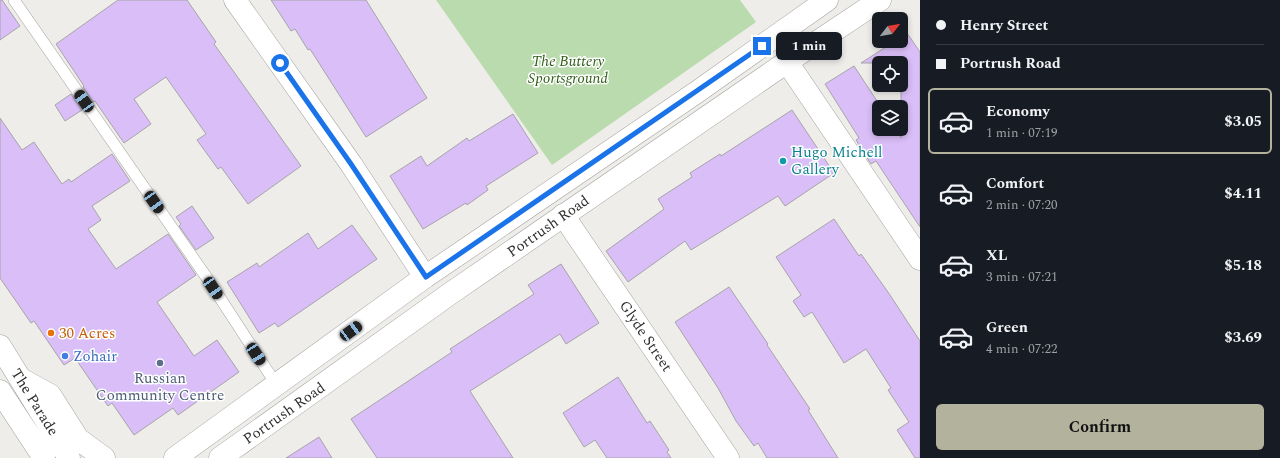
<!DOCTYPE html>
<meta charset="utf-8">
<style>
:root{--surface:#171b24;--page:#20242c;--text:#f1f3f6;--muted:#9ea1a6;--line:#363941;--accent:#b3b29d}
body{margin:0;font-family:Spectral,serif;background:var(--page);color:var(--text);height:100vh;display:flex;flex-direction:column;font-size:15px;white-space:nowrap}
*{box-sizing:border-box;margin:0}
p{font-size:13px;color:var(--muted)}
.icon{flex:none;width:22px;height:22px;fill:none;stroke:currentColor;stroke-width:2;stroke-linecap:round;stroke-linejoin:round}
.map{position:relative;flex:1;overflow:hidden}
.drawer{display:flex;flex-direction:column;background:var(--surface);width:360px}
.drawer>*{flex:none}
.guide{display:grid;align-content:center;height:88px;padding:0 16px;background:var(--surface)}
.needle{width:26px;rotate:59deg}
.tools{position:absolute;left:872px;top:12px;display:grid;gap:8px}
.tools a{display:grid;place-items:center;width:36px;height:36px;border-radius:6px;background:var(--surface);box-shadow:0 2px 6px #0003;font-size:20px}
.end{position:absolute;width:18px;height:18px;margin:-9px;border:5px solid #1a73e8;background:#fff;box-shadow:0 0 0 2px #fff}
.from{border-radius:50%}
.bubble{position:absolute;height:28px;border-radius:6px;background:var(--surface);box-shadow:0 2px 6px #0003;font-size:13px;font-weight:700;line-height:28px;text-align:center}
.car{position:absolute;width:12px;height:24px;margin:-12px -6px;border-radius:5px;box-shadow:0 0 3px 1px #0007;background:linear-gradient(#222 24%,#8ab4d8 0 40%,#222 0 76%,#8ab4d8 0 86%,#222 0)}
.guide b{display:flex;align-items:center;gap:14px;height:38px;font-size:15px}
.guide b+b{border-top:1px solid var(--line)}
.guide i{width:10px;height:10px;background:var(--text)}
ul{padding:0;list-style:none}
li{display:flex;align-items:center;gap:12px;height:66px;margin:0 8px 6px;padding:0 8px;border:2px solid transparent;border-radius:6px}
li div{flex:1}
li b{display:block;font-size:15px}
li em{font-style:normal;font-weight:700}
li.selected{border-color:var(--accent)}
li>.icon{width:36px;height:36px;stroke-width:1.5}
.cta{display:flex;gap:8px;margin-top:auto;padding:8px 16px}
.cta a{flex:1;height:46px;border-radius:6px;background:var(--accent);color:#111;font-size:16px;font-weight:700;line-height:46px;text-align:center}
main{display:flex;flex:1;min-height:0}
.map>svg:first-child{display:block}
</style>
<main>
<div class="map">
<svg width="920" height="458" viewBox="0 0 920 458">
<rect width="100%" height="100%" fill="#eeedea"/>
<!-- green -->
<path fill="#badbad" d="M436 0H740L756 22 552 165Z"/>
<!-- building -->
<path fill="#d9bef7" stroke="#a6a5a8" d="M0 0H2L20 26 0 40Z
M118 0H187L216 42 214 44 301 166 248 204 221 167 218 169 197 140 206 134 166 77 134 99 151 124 124 143 95 101 93 102 83 87 84 86 56 44Z
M271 0H366L427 98 366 137 310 49 308 50 295 29 291 31Z
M907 33 920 52V227L876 161 871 164 856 140 859 138 825 84 854 66 881 107H879V129H895L901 138V63H861L895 41H901V37Z
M71 94 82 110 65 121 55 105Z
M792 110 834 173 785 206 778 196 691 250 685 241 628 282 606 251 664 209 658 199 692 177 690 173 720 154 721 156Z
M513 114 538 153 486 186 488 190 467 205 466 203 423 229 390 176 421 156 427 166 467 138 469 141Z
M0 118 22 150 34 142 62 184 69 179 71 182 112 154 130 181 92 206 101 220 88 229 116 269 168 234 196 275 157 302 194 356 217 340 239 372 178 415 173 408 134 435 112 403 108 406 75 358 64 365 34 321 31 323 0 278Z
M192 206 214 238 196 250 179 226 181 224 176 217Z
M834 219 859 256 861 254 890 295 920 341V458H915L897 430 909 422 888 390 891 388 866 349 844 363 812 312 804 317 793 301 801 295 776 257Z
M352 225 377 259 278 327 275 323 259 333 227 282 257 263 259 267 308 233 318 249Z
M561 264 599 323 566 344 560 334 470 391 513 458H377L351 419 452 352 450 349 534 294 528 285Z
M729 287 768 344 767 345 810 409 808 410 838 458H767L758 443 754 446 736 421 718 388 675 322Z
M618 377 647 423 650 421 669 450 667 452 671 458H607L595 440 584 447 563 413Z
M319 437 332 458H286Z"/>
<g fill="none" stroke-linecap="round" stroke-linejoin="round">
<!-- lane casing -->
<g stroke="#a4a3a0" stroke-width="12">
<path id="lane" d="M14 0 207 278 276 384"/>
</g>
<!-- street casing -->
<g stroke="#a4a3a0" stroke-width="23">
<path id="street" d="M235 0 351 164 425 277
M787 62 920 259
M563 215 728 458"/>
</g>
<!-- secondary casing -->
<g stroke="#a4a3a0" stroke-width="23">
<path id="secondary" d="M0 346 69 458
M0 391 44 458"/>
</g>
<!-- highway casing -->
<g stroke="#a4a3a0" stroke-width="23">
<path id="highway" d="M21 379 50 395 78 439 104 458
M175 458 425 277 697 92 827 0
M220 458 451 293 787 62 880 0"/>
</g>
<!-- lane -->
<use href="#lane" stroke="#fff" stroke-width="11"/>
<!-- street -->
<use href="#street" stroke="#fff" stroke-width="22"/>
<!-- secondary -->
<use href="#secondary" stroke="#fff" stroke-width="22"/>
<!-- highway -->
<use href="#highway" stroke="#fff" stroke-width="22"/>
</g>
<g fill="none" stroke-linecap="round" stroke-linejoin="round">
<!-- route -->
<path stroke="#1a73e8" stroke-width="5" d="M280 63 351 164 426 277 762 46"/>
</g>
<!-- markers -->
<circle fill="#0f9aa8" stroke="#fff" stroke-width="1.5" cx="783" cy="161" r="4"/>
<circle fill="#e8710a" stroke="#fff" stroke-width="1.5" cx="51" cy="333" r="4"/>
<circle fill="#3f7fe0" stroke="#fff" stroke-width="1.5" cx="65" cy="356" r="4"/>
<circle fill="#5c6f8a" stroke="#fff" stroke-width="1.5" cx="160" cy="363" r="4"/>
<g text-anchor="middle" stroke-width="3" stroke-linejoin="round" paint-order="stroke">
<!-- park labels -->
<g font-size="15" font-style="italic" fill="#2f5e17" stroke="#fff">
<text x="568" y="66">The Buttery<tspan x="568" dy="17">Sportsground</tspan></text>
</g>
<!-- culture labels -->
<g font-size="15" fill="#0d838f" stroke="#fff" text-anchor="start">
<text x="791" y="157">Hugo Michell<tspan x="791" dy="17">Gallery</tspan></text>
</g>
<!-- street labels -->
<g font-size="15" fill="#2f2f2d" stroke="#fff">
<text transform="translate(548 226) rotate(-35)" y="5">Portrush Road</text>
<text transform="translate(646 336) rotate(56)" y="5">Glyde Street</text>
<text transform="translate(35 402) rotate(58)" y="5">The Parade</text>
<text transform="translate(284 413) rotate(-35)" y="5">Portrush Road</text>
</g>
<!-- food labels -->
<g font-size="15" fill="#c56008" stroke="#fff" text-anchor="start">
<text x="59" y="338">30 Acres</text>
</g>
<!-- shop labels -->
<g font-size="15" fill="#366cbe" stroke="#fff" text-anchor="start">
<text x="73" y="361">Zohair</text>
</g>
<!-- service labels -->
<g font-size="15" fill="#4e5e75" stroke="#fff">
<text x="160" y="383">Russian<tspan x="160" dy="17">Community Centre</tspan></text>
</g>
</g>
</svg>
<div class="tools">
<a><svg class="needle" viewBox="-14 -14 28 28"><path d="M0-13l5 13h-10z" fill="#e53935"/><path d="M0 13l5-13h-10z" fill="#9ea1a6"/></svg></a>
<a><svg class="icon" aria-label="locate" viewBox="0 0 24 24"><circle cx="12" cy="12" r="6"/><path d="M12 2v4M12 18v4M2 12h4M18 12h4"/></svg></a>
<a><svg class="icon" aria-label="layers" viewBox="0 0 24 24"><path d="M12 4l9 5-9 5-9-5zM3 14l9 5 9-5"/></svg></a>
</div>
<i class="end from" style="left:280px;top:63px"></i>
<i class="end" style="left:762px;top:46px"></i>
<div class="bubble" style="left:776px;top:32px;width:66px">1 min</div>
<i class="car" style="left:84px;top:101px;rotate:325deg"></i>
<i class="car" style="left:154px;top:202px;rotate:145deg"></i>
<i class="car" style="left:213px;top:288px;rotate:146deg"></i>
<i class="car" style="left:351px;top:331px;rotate:54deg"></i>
<i class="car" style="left:256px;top:354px;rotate:147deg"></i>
</div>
<section class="drawer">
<div class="guide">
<b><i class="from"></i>Henry Street</b>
<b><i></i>Portrush Road</b>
</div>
<ul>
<li class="selected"><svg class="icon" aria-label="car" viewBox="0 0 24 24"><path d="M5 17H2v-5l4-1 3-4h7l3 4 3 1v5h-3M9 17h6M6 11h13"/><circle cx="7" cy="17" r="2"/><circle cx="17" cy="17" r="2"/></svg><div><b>Economy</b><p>1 min · 07:19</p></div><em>$3.05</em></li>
<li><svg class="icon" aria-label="car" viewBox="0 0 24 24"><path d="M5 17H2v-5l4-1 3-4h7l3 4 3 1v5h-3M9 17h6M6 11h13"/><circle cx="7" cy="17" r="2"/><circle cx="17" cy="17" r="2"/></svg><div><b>Comfort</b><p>2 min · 07:20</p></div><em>$4.11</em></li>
<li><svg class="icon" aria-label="car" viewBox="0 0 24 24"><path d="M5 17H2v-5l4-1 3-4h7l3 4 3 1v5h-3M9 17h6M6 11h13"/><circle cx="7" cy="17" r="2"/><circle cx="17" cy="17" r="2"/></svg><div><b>XL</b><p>3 min · 07:21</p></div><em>$5.18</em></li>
<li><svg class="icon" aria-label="car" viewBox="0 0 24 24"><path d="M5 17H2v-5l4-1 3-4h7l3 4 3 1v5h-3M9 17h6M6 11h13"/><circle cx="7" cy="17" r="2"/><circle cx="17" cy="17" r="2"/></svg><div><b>Green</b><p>4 min · 07:22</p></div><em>$3.69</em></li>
</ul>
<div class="cta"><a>Confirm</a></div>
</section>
</main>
